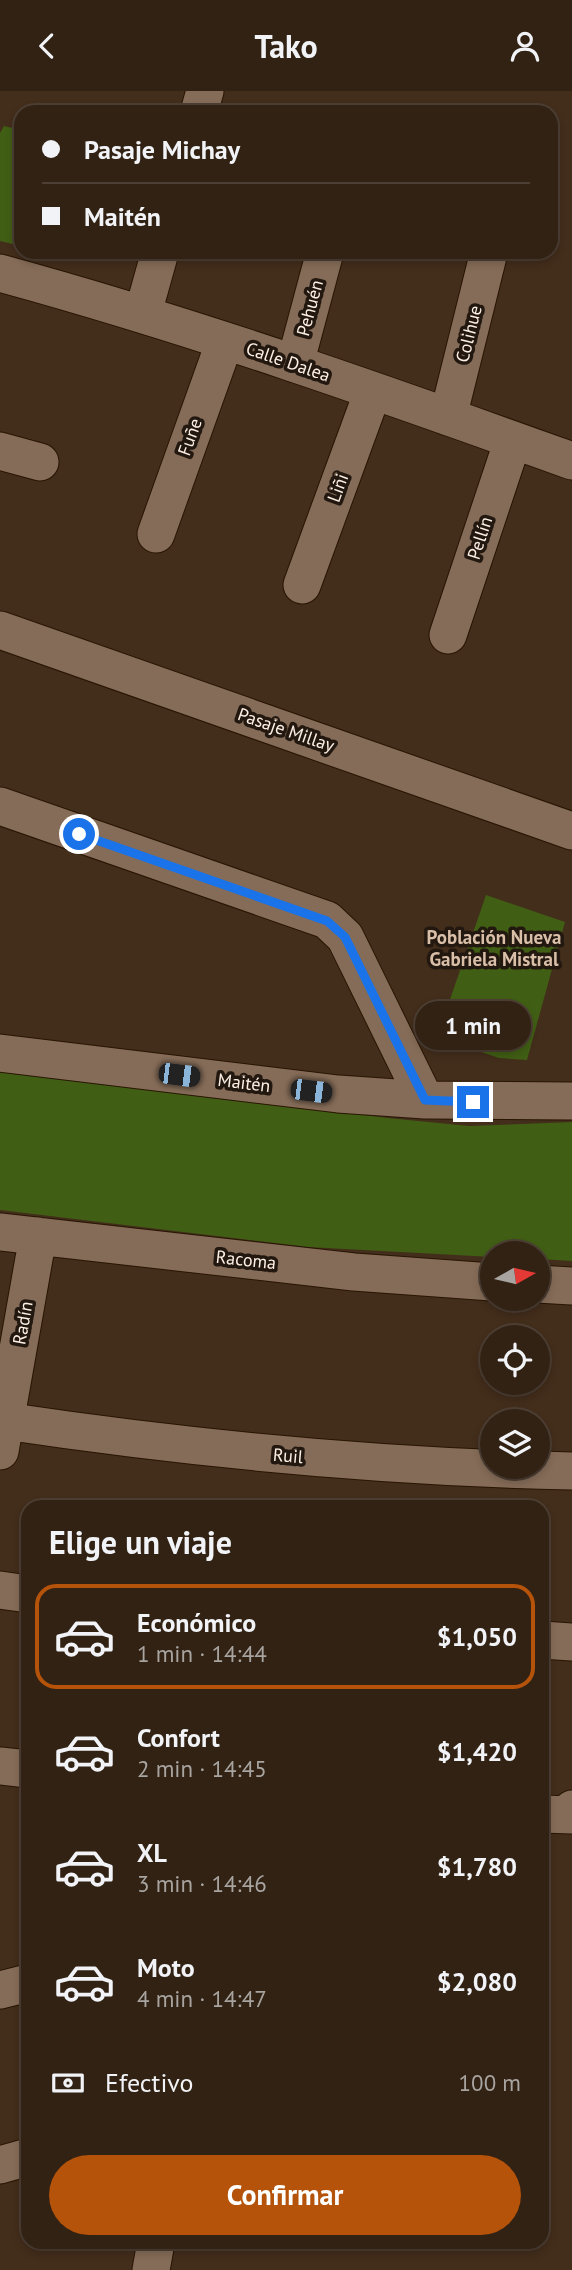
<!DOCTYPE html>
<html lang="es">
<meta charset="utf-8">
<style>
:root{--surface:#322214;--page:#3d2f22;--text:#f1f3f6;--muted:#a8a4a0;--line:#4d3f34;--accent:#b45309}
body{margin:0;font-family:"PT Sans",sans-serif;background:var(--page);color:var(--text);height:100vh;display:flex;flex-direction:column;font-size:26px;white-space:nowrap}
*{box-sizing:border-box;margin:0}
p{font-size:23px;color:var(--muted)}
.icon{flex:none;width:38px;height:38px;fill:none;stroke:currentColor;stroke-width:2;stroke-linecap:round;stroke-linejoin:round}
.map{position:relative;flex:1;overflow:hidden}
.side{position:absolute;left:21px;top:1409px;width:528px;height:749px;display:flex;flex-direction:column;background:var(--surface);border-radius:21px;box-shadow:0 4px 10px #0003,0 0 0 2px var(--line)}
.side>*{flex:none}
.hud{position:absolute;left:14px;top:14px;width:544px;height:154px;border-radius:21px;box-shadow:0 4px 10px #0003,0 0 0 2px var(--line);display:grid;align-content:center;height:154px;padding:0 28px;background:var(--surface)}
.needle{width:46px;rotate:82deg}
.buttons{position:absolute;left:480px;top:1150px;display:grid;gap:14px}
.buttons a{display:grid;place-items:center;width:70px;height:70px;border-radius:50%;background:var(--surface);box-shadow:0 4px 10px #0003,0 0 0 2px var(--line);font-size:35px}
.end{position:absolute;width:32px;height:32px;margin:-16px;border:9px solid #1a73e8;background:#fff;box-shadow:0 0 0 4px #fff}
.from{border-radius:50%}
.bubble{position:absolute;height:49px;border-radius:24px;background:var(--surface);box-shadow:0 4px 10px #0003,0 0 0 2px var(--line);font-size:23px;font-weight:600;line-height:49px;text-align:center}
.car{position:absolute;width:21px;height:42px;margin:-21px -10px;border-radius:9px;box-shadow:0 0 5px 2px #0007;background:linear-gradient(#222 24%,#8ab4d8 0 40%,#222 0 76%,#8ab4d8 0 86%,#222 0)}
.hud b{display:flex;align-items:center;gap:24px;height:66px;font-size:26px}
.hud b+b{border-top:2px solid var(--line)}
.hud i{width:18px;height:18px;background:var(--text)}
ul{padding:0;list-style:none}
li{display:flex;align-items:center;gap:21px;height:105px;margin:0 14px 10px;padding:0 14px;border:4px solid transparent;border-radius:21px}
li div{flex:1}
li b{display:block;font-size:26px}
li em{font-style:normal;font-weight:600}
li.current{border-color:var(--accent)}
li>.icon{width:63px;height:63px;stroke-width:1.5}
h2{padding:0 28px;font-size:32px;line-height:84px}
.pay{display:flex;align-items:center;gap:18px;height:77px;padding:0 28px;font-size:26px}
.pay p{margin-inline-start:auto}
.button{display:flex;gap:14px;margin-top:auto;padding:14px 28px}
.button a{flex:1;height:80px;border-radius:42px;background:var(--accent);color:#fff;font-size:28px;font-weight:600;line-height:80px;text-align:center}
header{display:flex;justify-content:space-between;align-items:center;height:91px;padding:0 28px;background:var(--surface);font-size:32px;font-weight:600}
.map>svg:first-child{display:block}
</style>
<header><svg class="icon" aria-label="back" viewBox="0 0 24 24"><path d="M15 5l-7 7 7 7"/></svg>Tako<svg class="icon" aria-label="person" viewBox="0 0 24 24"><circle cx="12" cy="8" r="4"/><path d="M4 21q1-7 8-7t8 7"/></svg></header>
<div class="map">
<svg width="572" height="2179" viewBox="0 0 572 2179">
<rect width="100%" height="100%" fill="#432d1b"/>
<!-- green -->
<path fill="#405e14" d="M4 35 21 39V155L0 150V42Z
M486 804 565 831 527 969 499 967 437 946Z
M0 977 388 1027 469 1035 572 1031V1170L537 1168V1162H492V1166L308 1156 0 1119Z"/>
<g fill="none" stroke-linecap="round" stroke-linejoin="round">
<!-- minor casing -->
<g stroke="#281503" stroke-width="39">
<path id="minor" d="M199 21 205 0
M0 182C194 235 383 302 572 370
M143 222 160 161
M295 273 325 161
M448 326 489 161
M0 360 40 371
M156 443 225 250
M302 494 373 300
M0 539 572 740
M448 544 513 349
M0 715 327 829 345 846 425 1009
M0 962 338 1003 425 1009 572 1010
M0 1141 354 1181 492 1191
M537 1193 572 1195
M5 1330C193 1358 382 1376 572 1380
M0 1360 38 1145
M0 1499 28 1503
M542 1549 572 1551
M0 1675 28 1678
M542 1723 572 1724V1718
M0 1899 28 1892
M0 2074 28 2066
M151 2179 156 2151"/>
</g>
<!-- minor -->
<use href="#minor" stroke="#856c58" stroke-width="37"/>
</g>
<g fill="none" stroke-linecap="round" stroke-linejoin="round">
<!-- route -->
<path stroke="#1a73e8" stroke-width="9" d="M79 743 327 830 345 846 425 1009 473 1011"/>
</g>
<g text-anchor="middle" stroke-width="7" stroke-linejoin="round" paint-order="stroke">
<!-- street labels -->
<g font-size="18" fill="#fef0e4" stroke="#221810">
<text transform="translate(310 217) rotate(-75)" y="6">Pehuén</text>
<text transform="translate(469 243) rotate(-76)" y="6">Colihue</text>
<text transform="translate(288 271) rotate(19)" y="6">Calle Dalea</text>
<text transform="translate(190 346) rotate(-70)" y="6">Fuñe</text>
<text transform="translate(338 397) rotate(-70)" y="6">Liñi</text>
<text transform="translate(480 447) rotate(-72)" y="6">Pellín</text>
<text transform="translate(286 639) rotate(19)" y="6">Pasaje Millay</text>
<text transform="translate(244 992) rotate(7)" y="6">Maitén</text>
<text transform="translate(246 1169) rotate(6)" y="6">Racoma</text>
<text transform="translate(23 1232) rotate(-80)" y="6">Radín</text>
<text transform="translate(288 1365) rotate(5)" y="6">Ruil</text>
</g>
<!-- neighbourhood labels -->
<g font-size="19" font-weight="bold" fill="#d9bea8" stroke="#221810">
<text x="494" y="853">Población Nueva<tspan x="494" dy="22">Gabriela Mistral</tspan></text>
</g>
</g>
</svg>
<div class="buttons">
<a><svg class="needle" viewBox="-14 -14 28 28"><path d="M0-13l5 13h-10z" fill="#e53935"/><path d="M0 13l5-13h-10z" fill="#a8a4a0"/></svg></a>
<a><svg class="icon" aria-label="locate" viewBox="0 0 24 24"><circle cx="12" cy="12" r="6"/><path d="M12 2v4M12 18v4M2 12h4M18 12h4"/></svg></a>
<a><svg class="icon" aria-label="layers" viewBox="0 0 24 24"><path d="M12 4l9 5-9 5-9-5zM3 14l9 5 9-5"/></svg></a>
</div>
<i class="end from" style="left:79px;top:743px"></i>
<i class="end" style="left:473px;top:1011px"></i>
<div class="bubble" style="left:415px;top:910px;width:116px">1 min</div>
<i class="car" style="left:179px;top:984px;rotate:97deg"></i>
<i class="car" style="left:311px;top:1000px;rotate:97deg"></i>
<div class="hud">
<b><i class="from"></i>Pasaje Michay</b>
<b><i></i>Maitén</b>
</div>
<section class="side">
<h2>Elige un viaje</h2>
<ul>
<li class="current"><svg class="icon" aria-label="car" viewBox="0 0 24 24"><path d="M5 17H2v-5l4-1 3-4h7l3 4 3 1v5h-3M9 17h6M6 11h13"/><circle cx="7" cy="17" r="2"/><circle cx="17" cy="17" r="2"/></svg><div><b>Económico</b><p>1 min · 14:44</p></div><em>$1,050</em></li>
<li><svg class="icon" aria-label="car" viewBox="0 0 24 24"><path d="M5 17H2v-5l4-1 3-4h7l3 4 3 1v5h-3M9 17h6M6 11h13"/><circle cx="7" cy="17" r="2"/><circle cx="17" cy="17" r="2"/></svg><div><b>Confort</b><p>2 min · 14:45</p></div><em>$1,420</em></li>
<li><svg class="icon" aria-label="car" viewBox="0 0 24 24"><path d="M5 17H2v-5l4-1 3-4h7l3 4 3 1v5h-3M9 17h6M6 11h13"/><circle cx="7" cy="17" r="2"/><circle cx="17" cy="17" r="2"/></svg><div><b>XL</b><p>3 min · 14:46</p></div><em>$1,780</em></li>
<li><svg class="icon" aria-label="car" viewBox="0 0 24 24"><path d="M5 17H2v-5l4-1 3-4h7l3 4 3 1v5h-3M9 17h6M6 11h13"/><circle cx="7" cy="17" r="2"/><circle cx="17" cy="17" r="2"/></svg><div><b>Moto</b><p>4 min · 14:47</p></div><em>$2,080</em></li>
</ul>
<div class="pay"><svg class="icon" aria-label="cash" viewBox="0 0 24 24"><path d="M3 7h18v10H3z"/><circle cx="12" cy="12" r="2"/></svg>Efectivo<p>100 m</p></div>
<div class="button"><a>Confirmar</a></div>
</section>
</div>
